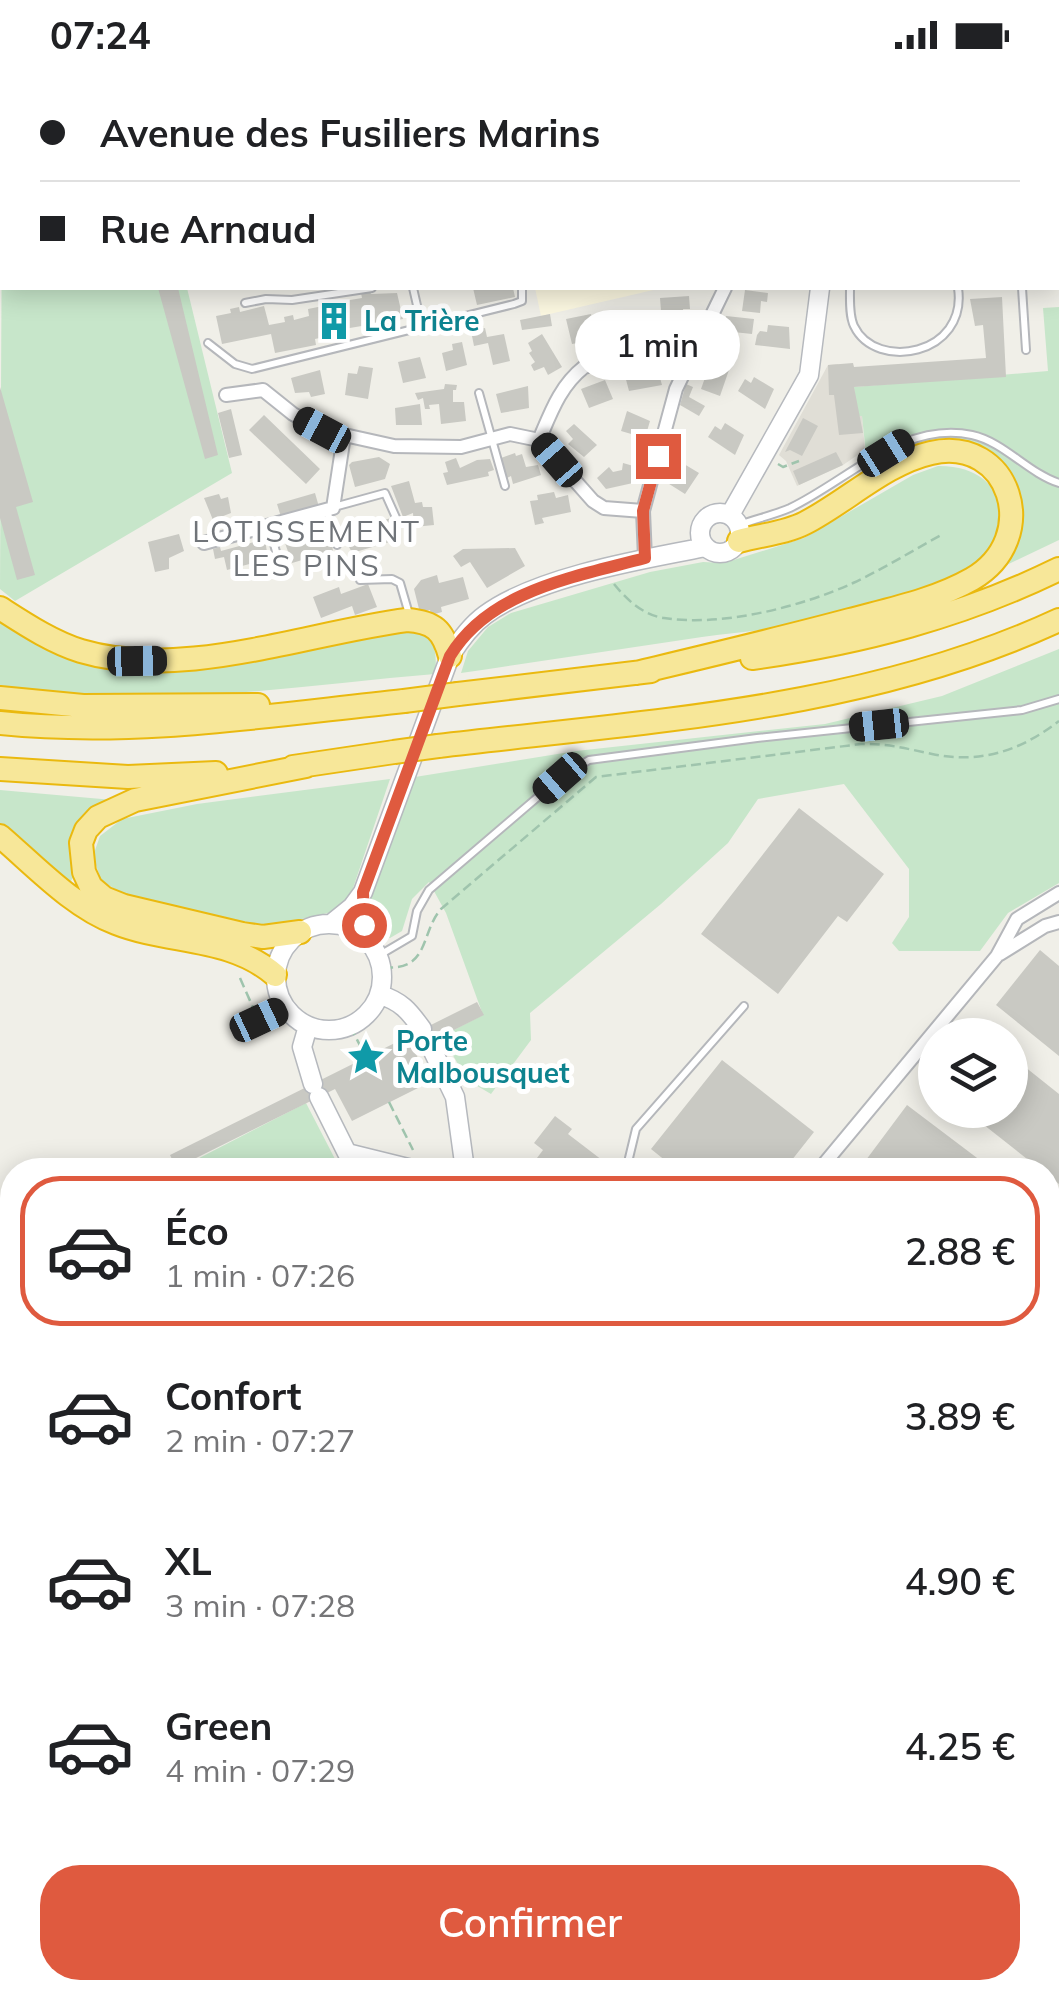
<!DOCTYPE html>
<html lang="fr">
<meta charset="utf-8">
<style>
:root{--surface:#fff;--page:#f6f6f6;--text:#202124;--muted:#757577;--line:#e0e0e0;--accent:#df5a3f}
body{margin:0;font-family:Mulish,sans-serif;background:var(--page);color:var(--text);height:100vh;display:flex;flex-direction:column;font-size:38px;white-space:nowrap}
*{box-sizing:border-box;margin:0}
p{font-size:32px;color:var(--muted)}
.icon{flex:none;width:55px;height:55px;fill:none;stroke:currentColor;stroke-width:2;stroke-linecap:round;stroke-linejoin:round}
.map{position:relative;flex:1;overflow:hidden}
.details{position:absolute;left:0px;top:1088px;width:1060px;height:842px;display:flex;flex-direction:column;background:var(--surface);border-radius:40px 40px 0 0;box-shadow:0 5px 25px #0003}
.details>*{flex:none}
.top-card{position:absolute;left:0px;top:0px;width:1060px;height:220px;box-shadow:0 5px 25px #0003;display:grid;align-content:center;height:220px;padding:0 40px;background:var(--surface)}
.fabs{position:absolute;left:918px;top:948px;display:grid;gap:20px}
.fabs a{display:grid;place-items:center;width:110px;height:110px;border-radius:50%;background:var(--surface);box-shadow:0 5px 25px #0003;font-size:50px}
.end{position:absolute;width:45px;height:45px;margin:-22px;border:12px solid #df5a3f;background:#fff;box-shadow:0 0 0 5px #fff}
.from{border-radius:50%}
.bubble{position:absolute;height:70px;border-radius:35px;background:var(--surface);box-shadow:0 5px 25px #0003;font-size:32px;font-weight:600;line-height:70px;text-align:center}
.car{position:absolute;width:30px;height:60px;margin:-30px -15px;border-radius:12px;box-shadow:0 0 8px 2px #0007;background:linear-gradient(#222 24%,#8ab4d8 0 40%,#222 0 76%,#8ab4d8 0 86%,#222 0)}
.top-card b{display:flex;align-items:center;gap:35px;height:95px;font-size:38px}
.top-card b+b{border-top:2px solid var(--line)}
.top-card i{width:25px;height:25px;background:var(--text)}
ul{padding:18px 0 0;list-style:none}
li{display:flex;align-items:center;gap:30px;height:150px;margin:0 20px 15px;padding:0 20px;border:5px solid transparent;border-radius:40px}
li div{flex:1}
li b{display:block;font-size:38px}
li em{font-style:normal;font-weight:600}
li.selected{border-color:var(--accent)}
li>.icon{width:90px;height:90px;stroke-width:1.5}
.primary-button{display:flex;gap:20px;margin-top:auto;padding:20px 40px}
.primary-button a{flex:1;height:115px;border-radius:40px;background:var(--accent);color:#fff;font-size:40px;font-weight:600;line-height:115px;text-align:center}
.status{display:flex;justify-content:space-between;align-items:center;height:70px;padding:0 50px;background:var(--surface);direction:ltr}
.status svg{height:28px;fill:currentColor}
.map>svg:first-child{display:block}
</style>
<div class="status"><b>07:24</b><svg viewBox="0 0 49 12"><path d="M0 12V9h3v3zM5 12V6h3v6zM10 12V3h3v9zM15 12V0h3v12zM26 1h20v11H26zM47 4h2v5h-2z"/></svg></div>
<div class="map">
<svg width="1059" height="1929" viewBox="0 0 1059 1929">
<rect width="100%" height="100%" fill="#f0efe8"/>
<!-- commercial -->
<path fill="#fcf8e1" d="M535 218H662L541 246Z"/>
<!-- education -->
<path fill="#e0ded6" d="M838 294 840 318 854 317 862 345 865 380 843 395 797 416 786 391 779 385 828 295Z"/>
<!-- green -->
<path fill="#c7e6ca" d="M2 126V218H187L232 403 15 531 0 519Z
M1059 237V470L996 500C1048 450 1006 422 972 376L868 404 862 346H858L854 317 1048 301 1043 238Z
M938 396C1018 395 1019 480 953 508 921 522 886 535 852 544 806 558 750 560 702 567 622 579 541 591 461 603L468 581 488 557 511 543 650 502 703 492 724 493 804 468 913 405Z
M0 550 117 598 394 558C428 562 439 567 435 604 291 616 143 642 0 615Z
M1059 579V813L1008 843 980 881H899L892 873 909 847V799L844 714 758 729 728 773 661 834 530 943 531 970 491 1024 467 1010 442 966 483 945 446 843 429 812 412 829 402 861 390 868 378 863 368 849 370 828 415 707 576 681 825 654 942 626Z
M390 709 351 824 341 840 302 849 281 859 257 862 124 825 101 810 93 786 100 766 122 749 197 734Z
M0 720 113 730 71 811 60 809 0 755Z
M306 1033 335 1089 318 1100H176Z
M0 1625 12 1634V1918H215V1929H0Z"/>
<!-- building -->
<path fill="#c9c9c3" d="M158 218H178L218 385 205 389Z
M473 218H513L515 227 477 235Z
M745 220 768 223 767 232 761 231 760 243 742 241Z
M370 221 371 224 397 223 403 249 338 260V264L315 269 316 275 275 283 271 264 222 274 216 246 231 243 230 239 239 237 240 242 264 236 269 255 285 252 284 247 293 245 294 250 309 246 308 239 323 236 322 231 331 229 332 233 362 228 361 223Z
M689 226 690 239H683L684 253 662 254 660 228Z
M1002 227 1006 307 854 317 863 363 839 365 834 325H829L828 295 853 293 854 297 986 288 983 255 975 256 970 229Z
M639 240 643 258 620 264 615 245Z
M550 244 552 256 522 260 520 250Z
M591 244 595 262 582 265 583 272 572 274 566 249Z
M726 246 754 249 752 264 724 261Z
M768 255 789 257 790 279 755 275 757 265 760 261 767 262Z
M485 258 487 267 504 264 510 291 493 295 488 273 474 276 471 261Z
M542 264 562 297 548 305 544 297 534 301 531 295 535 292 529 283 532 281 528 273Z
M462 272 467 295 446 301 442 283 453 280 452 274Z
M420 287 426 308 403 313 398 292Z
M712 288 731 294 720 326 701 319Z
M656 293 662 315 629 321 624 302Z
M359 296 373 298 368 329 345 325 348 303 357 304Z
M320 300 325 324 311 327 309 322 295 323 291 308Z
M754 307 774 319 765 339 738 321 745 309 751 313Z
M605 310 613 329 589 338 581 319Z
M445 314 457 315 456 320H453V332H464L466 351 441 354 439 334 429 335 430 339H425L423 328 418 330 415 323 444 319Z
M686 314 693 317 689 327 705 336 699 346 680 335Z
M528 316 529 338 501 343 496 324Z
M0 317 33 432 16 437 35 505 17 510 0 448Z
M420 334 422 355H396L395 338Z
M231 339 242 385 229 388 218 343Z
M627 341 650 351 645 368 621 361Z
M264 345 320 399 306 414 249 360Z
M803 348 818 356 802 386 790 380 785 382Z
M725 353 744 365 735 385 708 367 715 356 721 360Z
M574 354 597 375 584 387 568 374 573 369 566 361Z
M836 382 843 395 799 415 793 401Z
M515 383 516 386 522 384 526 397 538 395 541 405 513 414 511 406 507 408 501 388Z
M379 387 390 394 385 409 355 417 349 395 352 392Z
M456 388 460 398 477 390 490 389 494 400 488 402 489 406 447 415 443 403 448 402 445 392Z
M679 391 699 403 685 424 666 412Z
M623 393 637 397 633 413 606 419 597 408 609 397 613 402 622 400Z
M409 411 415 433 422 432 423 437H432L434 455 414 457 413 443 403 447 391 416Z
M554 422 556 428 568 425 571 442 542 448 544 453 535 455 530 431 538 430 537 425Z
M315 423 319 437 281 447 277 434Z
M219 424 221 429 228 427 231 443 213 450 204 428Z
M391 448 393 471 352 483 342 462Z
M330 460 333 481 292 493 285 473Z
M179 464 184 481 169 488V499L155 502 148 472Z
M265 469 268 489 227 500 224 487 215 489 213 479 220 477 221 481Z
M515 478 525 496 487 518 470 492 461 497 453 486 463 479Z
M437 505 439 513 463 507 469 529 441 537 442 542 431 545 430 540 420 543 414 519 421 510Z
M368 514 377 537 355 545 352 536 321 548 313 527 339 517 341 524Z
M799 738 884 804 847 852 838 846 778 924 701 864Z
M1040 880 1059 896V986L996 935Z
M477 932 484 945 414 980 430 1012 352 1051 335 1019 176 1098 170 1085Z
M1010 985 1059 1024V1114L1048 1105V1100H1041L965 1040H1010Z
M722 990 814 1062 784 1100H677L651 1079Z
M907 1035 993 1100H880L866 1090Z
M555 1046 572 1059 568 1064 615 1100H528L543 1080 534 1073Z
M1048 1141 1059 1150V1212L1048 1227Z
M1059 1353V1459L1048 1449V1368Z
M1059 1580V1619L1048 1621V1582Z
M1051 1687 1059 1699V1709L1049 1717 1059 1730V1743L1048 1751V1690Z
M1055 1775 1059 1781V1811L1048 1819V1781Z
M332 1918H359L363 1929H335Z
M471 1918H522L514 1929H463Z
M794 1918H884L886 1929H796Z"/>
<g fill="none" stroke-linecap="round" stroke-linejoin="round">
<!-- lane casing -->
<g stroke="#b5b7bb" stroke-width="10">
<path id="lane" d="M793 0 794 2
M366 2 376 0
M590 2V0
M884 2 886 0
M1058 154H1059
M1058 206 1059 205
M413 218 422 257
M850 218C850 229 849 246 854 256 876 302 968 285 958 218
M1022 218 1026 280
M245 233 266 229 292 230 372 218
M208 273 235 294 252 299 514 234 522 231V218
M479 323 505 416
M334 437 385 423 398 452
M327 440 337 475
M739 455C755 449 774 445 790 438 847 411 904 350 972 365 1004 372 1028 403 1059 413
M269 456 278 489
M360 510 392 509 400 513 409 544
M378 886 412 866 417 841 429 820 560 708 589 690 757 668 1022 640 1059 629
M259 950 285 938
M634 1100 629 1088 636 1059 744 936
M0 1615 12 1620
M0 1727 7 1760 0 1782
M0 1907 6 1929
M172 1918 184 1929
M402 1918 407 1929
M580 1929 589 1918"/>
</g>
<!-- street casing -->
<g stroke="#b5b7bb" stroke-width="16">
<path id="street" d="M679 0V2
M226 325 263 320 293 344 322 360 394 376 461 377 510 364 539 370 593 431 604 438 643 441
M539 370C551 342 560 316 584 297L699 267
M204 473 333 438 344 366
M645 488 643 441 676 319 725 218
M1000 884 1045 856 1059 852
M819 1100 997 886 1017 849 1059 823
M1048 1903 1059 1916
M768 1918 769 1929
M1054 1929 1059 1928"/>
</g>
<!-- secondary casing -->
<g stroke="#b6b9be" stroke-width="21">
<path id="secondary" d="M867 2 868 0
M700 463a20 20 0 1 1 40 0a20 20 0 1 1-40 0Z
M730 445 809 305 820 218
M276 907a53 53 0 1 1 106 0a53 53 0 1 1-106 0Z
M331 854 352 837 363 822 450 586C460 570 470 556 485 545 536 507 643 489 706 477
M380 925C401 931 409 941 422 959
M308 956 302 977 313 1014
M429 973 455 1027 465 1100
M319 1027 347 1083 416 1100
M1048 1325 1059 1311
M1009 1918 1010 1929
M1037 1929 1038 1918"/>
</g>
<!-- primary casing -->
<g stroke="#e9d168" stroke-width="24">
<path id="primary" d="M331 2 340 0
M0 102H2"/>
</g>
<!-- highway casing -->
<g stroke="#eab90f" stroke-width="26">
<path id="highway" d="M0 538C25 554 52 572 81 581 181 611 306 563 407 550 434 552 443 560 450 586
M752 588C860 573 961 547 1059 499
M636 603C707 586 779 569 850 550 891 539 935 530 972 509 1043 468 1010 365 931 383 886 393 846 432 805 453 786 463 760 465 739 471
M458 624 651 601
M0 628 83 636 258 635
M0 653C137 667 269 645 404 631
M438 676C648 651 865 640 1059 550
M293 697 394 682
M0 699 128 707 216 703
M0 766C35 796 73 837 116 853 169 874 230 866 275 905
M300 862 263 867 242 864 124 836 104 828 91 817 84 802 81 773 86 760 98 747 135 730 306 696"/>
</g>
<!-- path -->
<path stroke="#9fc4ad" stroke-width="2.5" stroke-dasharray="10 5" stroke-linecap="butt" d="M778 394 783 397 799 391
M614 514C627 530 643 545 664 548 721 557 801 537 853 513 883 499 912 481 941 465
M383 897C430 902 420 863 441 839L596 707 861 674C886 673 908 679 932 684 981 694 1020 681 1059 651
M240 908 255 942
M350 956 366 987
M389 1032 413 1080"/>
<!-- lane -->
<use href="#lane" stroke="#fff" stroke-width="6"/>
<!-- street -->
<use href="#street" stroke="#fff" stroke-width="12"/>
<!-- secondary -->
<use href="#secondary" stroke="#fff" stroke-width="18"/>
<!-- primary -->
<use href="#primary" stroke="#faf5b3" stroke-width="20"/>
<!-- highway -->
<use href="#highway" stroke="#f7e799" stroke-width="22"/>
<!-- highway-bridge casing -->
<g stroke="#eab90f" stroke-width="26" stroke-linecap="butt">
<path id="highway-bridge" d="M404 631 458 624
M394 682 438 676"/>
</g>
<!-- highway-bridge -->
<use href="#highway-bridge" stroke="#f7e799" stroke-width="22"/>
</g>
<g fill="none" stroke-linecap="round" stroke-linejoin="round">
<!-- route -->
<path stroke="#df5a3f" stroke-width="12" d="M364 855 363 822 450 586C490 520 575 507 645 488L643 441 658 386"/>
</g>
<!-- icons -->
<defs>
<g id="building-bare" transform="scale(3)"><path d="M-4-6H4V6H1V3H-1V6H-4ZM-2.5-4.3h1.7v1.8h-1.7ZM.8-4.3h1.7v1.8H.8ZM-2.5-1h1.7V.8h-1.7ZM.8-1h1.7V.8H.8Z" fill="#0f9aa8" stroke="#fff" stroke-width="2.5" paint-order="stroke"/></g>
<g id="sight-bare" transform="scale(3)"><path d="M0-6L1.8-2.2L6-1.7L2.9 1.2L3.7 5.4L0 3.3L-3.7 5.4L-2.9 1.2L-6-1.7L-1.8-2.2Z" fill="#0f9aa8" stroke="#fff" stroke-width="2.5" paint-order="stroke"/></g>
</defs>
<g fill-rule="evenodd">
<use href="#building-bare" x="334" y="251"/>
<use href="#sight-bare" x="366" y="987"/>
</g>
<g text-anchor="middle" stroke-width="10" stroke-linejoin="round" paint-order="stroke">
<!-- culture labels -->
<g font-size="28" font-weight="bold" fill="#0d838f" stroke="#fff" text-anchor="start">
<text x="364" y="261">La Trière</text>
<text x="396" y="981">Porte<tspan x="396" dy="32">Malbousquet</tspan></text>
</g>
<!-- neighbourhood labels -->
<g font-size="30" letter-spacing="2.5" fill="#707479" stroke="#fff">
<text x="307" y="472">LOTISSEMENT<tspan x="307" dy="34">LES PINS</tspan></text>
</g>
</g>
</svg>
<div class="fabs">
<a><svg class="icon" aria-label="layers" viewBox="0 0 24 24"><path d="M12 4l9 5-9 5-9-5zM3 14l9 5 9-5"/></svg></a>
</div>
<i class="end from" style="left:364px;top:855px"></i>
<i class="end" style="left:658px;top:386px"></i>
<div class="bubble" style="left:575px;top:240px;width:165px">1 min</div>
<i class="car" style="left:322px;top:360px;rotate:298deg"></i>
<i class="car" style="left:886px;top:383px;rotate:58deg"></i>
<i class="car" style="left:557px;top:390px;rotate:319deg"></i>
<i class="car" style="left:137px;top:591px;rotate:89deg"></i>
<i class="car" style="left:879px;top:655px;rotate:264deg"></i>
<i class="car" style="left:560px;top:708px;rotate:229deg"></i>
<i class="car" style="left:259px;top:950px;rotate:65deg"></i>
<div class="top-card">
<b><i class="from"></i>Avenue des Fusiliers Marins</b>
<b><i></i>Rue Arnaud</b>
</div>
<section class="details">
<ul>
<li class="selected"><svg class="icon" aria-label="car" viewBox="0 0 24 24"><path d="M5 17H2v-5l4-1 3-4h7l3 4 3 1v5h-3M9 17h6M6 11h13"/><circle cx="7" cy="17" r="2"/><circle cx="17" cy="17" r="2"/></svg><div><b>Éco</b><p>1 min · 07:26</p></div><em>2.88 €</em></li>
<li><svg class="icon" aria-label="car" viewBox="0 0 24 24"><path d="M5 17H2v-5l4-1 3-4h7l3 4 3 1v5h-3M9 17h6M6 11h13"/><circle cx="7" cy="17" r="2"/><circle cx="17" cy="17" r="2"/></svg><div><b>Confort</b><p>2 min · 07:27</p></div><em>3.89 €</em></li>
<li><svg class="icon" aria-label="car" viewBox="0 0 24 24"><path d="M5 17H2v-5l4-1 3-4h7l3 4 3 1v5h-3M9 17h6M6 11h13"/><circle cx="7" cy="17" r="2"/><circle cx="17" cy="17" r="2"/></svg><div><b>XL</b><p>3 min · 07:28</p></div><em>4.90 €</em></li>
<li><svg class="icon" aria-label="car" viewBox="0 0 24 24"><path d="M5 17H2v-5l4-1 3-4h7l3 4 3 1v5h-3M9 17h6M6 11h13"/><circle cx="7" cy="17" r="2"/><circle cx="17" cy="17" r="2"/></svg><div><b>Green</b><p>4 min · 07:29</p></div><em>4.25 €</em></li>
</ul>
<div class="primary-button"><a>Confirmer</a></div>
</section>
</div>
